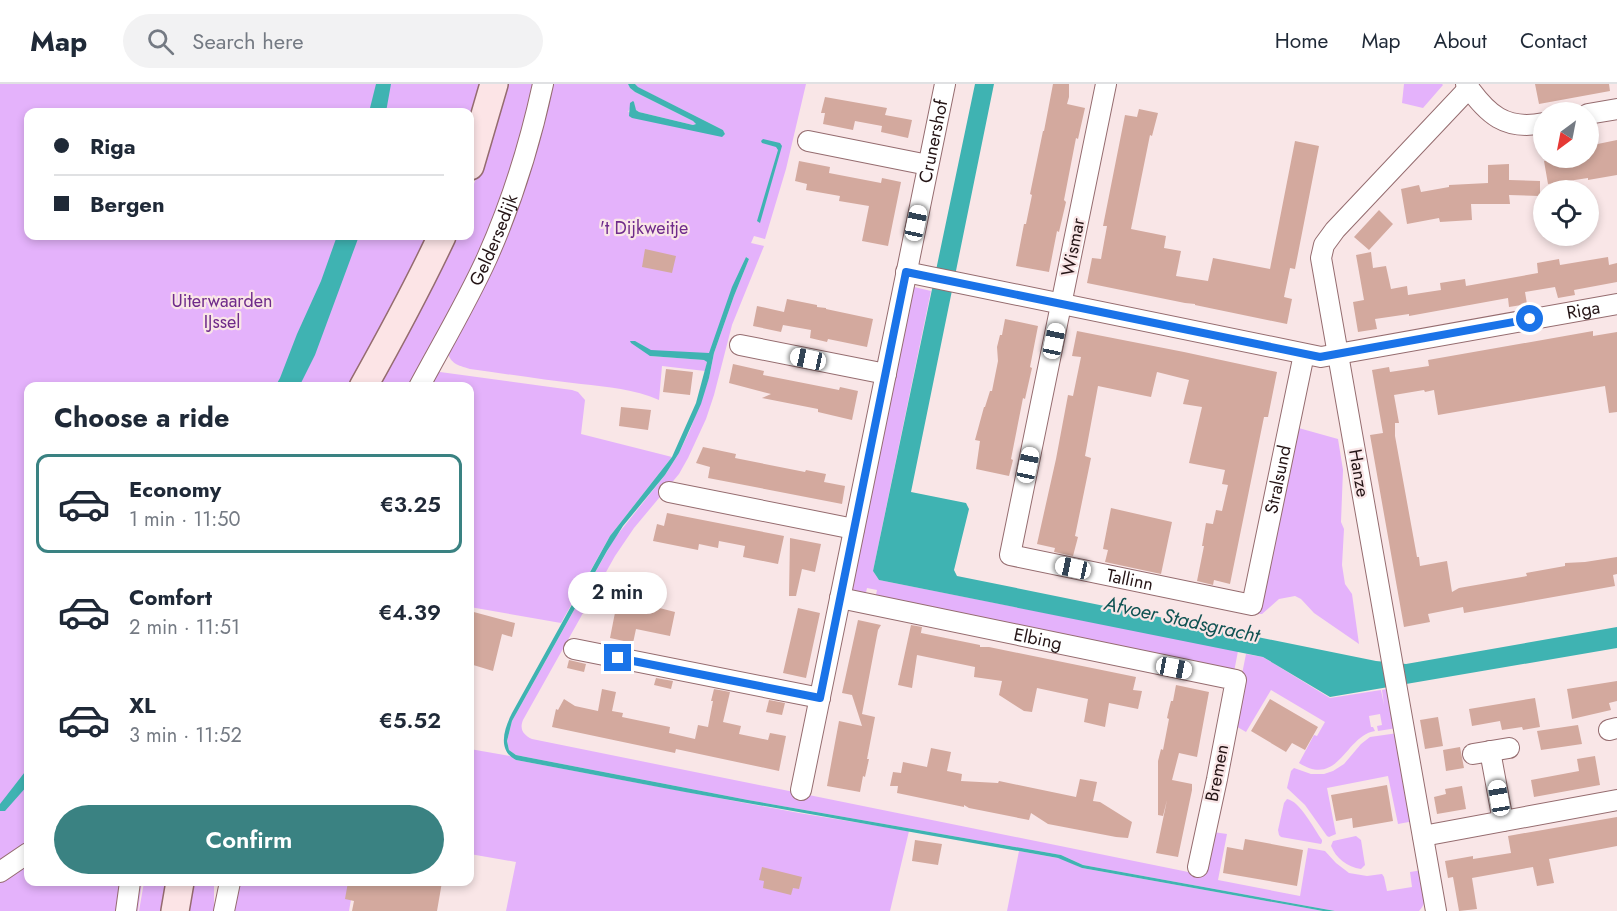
<!DOCTYPE html>
<meta charset="utf-8">
<style>
:root{--surface:#fff;--page:#f2f2f3;--text:#1f2937;--muted:#747a83;--line:#e0e1e3;--accent:#3a8282}
body{margin:0;font-family:Jost,sans-serif;background:var(--page);color:var(--text);height:100vh;display:flex;flex-direction:column;font-size:22px;white-space:nowrap}
*{box-sizing:border-box;margin:0}
p{font-size:20px;color:var(--muted)}
.icon{flex:none;width:33px;height:33px;fill:none;stroke:currentColor;stroke-width:2;stroke-linecap:round;stroke-linejoin:round}
.map{position:relative;flex:1;overflow:hidden}
.side{position:absolute;left:24px;top:298px;width:450px;height:504px;display:flex;flex-direction:column;background:var(--surface);border-radius:12px;box-shadow:0 3px 9px #0003}
.side>*{flex:none}
.top-card{position:absolute;left:24px;top:24px;width:450px;height:132px;border-radius:12px;box-shadow:0 3px 9px #0003;display:grid;align-content:center;height:132px;padding:0 30px;background:var(--surface)}
.needle{width:39px;rotate:212deg}
.fabs{position:absolute;left:1533px;top:18px;display:grid;gap:12px}
.fabs a{display:grid;place-items:center;width:66px;height:66px;border-radius:50%;background:var(--surface);box-shadow:0 3px 9px #0003;font-size:30px}
.end{position:absolute;width:27px;height:27px;margin:-14px;border:8px solid #1a73e8;background:#fff;box-shadow:0 0 0 3px #fff}
.from{border-radius:50%}
.bubble{position:absolute;height:42px;border-radius:21px;background:var(--surface);box-shadow:0 3px 9px #0003;font-size:20px;font-weight:600;line-height:42px;text-align:center}
.car{position:absolute;width:18px;height:36px;margin:-18px -9px;border-radius:8px;box-shadow:0 0 4px 2px #0007;background:linear-gradient(#fff 24%,#345 0 40%,#fff 0 76%,#345 0 86%,#fff 0)}
.top-card b{display:flex;align-items:center;gap:21px;height:57px;font-size:22px}
.top-card b+b{border-top:2px solid var(--line)}
.top-card i{width:15px;height:15px;background:var(--text)}
ul{padding:0;list-style:none}
li{display:flex;align-items:center;gap:18px;height:99px;margin:0 12px 9px;padding:0 18px;border:3px solid transparent;border-radius:12px}
li div{flex:1}
li b{display:block;font-size:22px}
li em{font-style:normal;font-weight:600}
li.on{border-color:var(--accent)}
li>.icon{width:54px;height:54px;stroke-width:1.5}
h2{padding:0 30px;font-size:27px;line-height:72px}
.cta{display:flex;gap:12px;margin-top:auto;padding:12px 30px}
.cta a{flex:1;height:69px;border-radius:36px;background:var(--accent);color:#fff;font-size:24px;font-weight:600;line-height:69px;text-align:center}
header{display:flex;align-items:center;gap:36px;box-sizing:border-box;height:84px;padding:0 30px;background:var(--surface);border-bottom:2px solid var(--line)}
header strong{font-size:28px}
nav{display:flex;gap:33px;margin-inline-start:auto;font-size:21px}
.search{width:420px;height:54px;background:var(--page);display:flex;align-items:center;gap:15px;box-sizing:border-box;padding:0 21px;border-radius:33px;color:var(--muted);font-size:22px}
.map>svg:first-child{display:block}
</style>
<header>
<strong>Map</strong>
<div class="search"><svg class="icon" aria-label="search" viewBox="0 0 24 24"><circle cx="10" cy="10" r="6"/><path d="M15 15l6 6"/></svg>Search here</div>
<nav><a>Home</a><a>Map</a><a>About</a><a>Contact</a></nav>
</header>
<div class="map">
<svg width="1617" height="827" viewBox="0 0 1617 827">
<rect width="100%" height="100%" fill="#f9e6e7"/>
<!-- green -->
<path fill="#e4b2fb" d="M0 0H482L470 50V28H28V152H433L351 303H28V798H142L138 827H0Z
M504 0H538L495 142 412 303H373L452 152H470V111L490 55Z
M550 0H628L630 4 635 8 693 37 696 40 693 41 639 28 635 25 634 18 628 28 725 50 723 46 637 3 635 0H806L786 85 765 155 754 152 751 159 764 162 732 241 714 311 706 335 688 374 679 390 634 444 615 472 523 636C519 646 524 651 532 655L1203 791 1213 748 1227 750 1218 796 1300 812 1308 764 1325 767 1336 779 1349 789 1367 792 1382 790 1384 793 1387 807 1412 803 1410 788 1423 786C1424 801 1430 816 1419 827H1335L1083 781 1061 771 748 716 526 673 516 671 509 666 507 657 512 637 614 455 665 391 679 369 690 346 709 294 714 269 734 212 749 175 746 173 712 271 650 272 705 276 707 278 705 287 662 282 659 316C634 305 608 303 581 300 544 296 507 290 470 285 457 281 451 280 447 267Z
M1404 0H1442L1443 1 1423 24 1402 19Z
M910 202 931 207 873 487 879 496 1238 567 1234 588 875 515 877 506 867 504 865 513 852 507 850 503Z
M440 288 572 306 578 308 585 316 581 350 672 373 610 452 561 539 470 523V303H426L434 289Z
M1295 343 1338 355 1343 386 1341 438 1344 445 1342 481 1345 500 1352 510 1359 560 1314 529 1301 515 1295 512 1279 515 1262 530H1257Z
M1246 570 1263 573 1330 614 1381 606 1384 621 1382 606 1390 604 1397 644 1378 647 1377 642 1382 641 1380 630 1369 632 1371 643H1373L1375 647C1345 652 1339 704 1299 679L1314 651 1317 652 1325 638 1271 606 1246 648 1234 641 1245 591 1242 590Z
M1398 649 1414 737 1398 740 1388 692 1327 704 1336 750 1329 753 1327 752 1305 721 1287 704 1291 687 1294 684 1311 690H1324L1333 687 1344 680 1361 660 1370 653Z
M470 665 510 672 516 676 799 729 909 747 890 827H506L516 778 470 770Z
M1287 715C1300 717 1314 745 1322 756V758L1321 760 1281 753 1279 751 1278 746 1284 719Z
M1356 752 1361 756 1365 781 1361 785C1347 783 1336 774 1331 762L1333 757Z
M1019 767 1063 775 1082 784 1323 827H1007Z
M144 798H168L163 827H139Z
M190 798H214V827H185Z
M236 798H354L349 827H230Z"/>
<!-- water -->
<path fill="#3fb3b2" d="M376 0H391L386 28H369Z
M628 0H635L638 3 723 46 725 50 722 53 632 34 629 32 630 19 633 17 634 18 636 26 639 28 693 41 696 40 693 37 635 8 630 4Z
M975 0H994L911 408 966 419 969 425 954 486 957 492 1376 577 1406 580 1617 543V564L1330 613 1263 573 879 496 873 487Z
M763 55 780 59 782 62 760 139 757 137 778 66 776 63 762 59 761 57Z
M337 152H359L315 271 299 303H275L280 294 297 250 321 197Z
M746 173 749 175 734 212 714 269 709 294 701 320 679 369 665 391 623 442 607 467 512 637 507 657 509 666 516 671 526 673 748 716 1061 771 1083 781 1335 827H1323L1082 784 1058 774 685 708 516 676C497 666 504 645 512 629L610 452 672 373 696 319 707 278 704 276 650 272 631 259 630 257H635L651 266 709 269 732 203Z
M28 684V701L5 727H0V720Z"/>
<!-- building -->
<path fill="#d3a99e" d="M1053 0H1069V13L1067 20 1085 24 1078 55 1076 54 1064 116 1066 118 1059 148 1057 147 1049 188 1016 182 1024 140H1026L1032 111 1030 110 1043 47H1044Z
M1535 0H1609L1610 7 1539 20Z
M825 13 887 24 885 31 912 36 908 54 881 48 882 42 855 37 853 46 823 40 825 29H821Z
M1139 25 1158 29 1152 52 1150 51 1131 145 1166 152 1164 164 1181 167 1176 192 1208 197 1213 174 1270 185 1295 57 1319 62 1295 185 1290 184 1284 213 1292 215 1287 240 1195 221V220L1185 219 1087 199 1092 174 1101 175 1107 142H1103L1125 31 1137 33Z
M1617 56V91L1588 96V94L1548 100 1544 77 1562 74H1588V62Z
M799 77 830 83 829 89 881 99 882 94 901 98 888 162 862 157 869 122 839 117 840 112 806 106 807 100 795 97Z
M1509 80V96L1540 97V112L1509 111 1510 120H1471L1472 136 1440 138 1439 134 1407 140 1401 105 1419 101 1421 108 1449 103V101L1488 99V81Z
M1379 126 1393 140 1369 166 1354 153Z
M645 165 676 172 672 189 642 183Z
M1371 168 1373 184 1386 182 1391 205 1407 202 1408 211 1441 206 1440 199 1465 195 1466 202 1538 189 1537 179 1559 175 1560 181 1608 173 1609 181 1617 179V198L1574 206 1575 211 1558 214 1555 203 1525 208 1527 220 1509 223 1508 214 1409 232V230L1375 235 1377 245 1358 248 1353 218 1364 216 1356 171Z
M787 215 817 221V223L826 224V225L873 235 867 263 828 255 827 258 810 254 811 246 783 241 781 248 753 242 757 222 784 228Z
M1005 235 1038 242 1030 283 1032 284 1025 315 1023 314 1011 375 1013 376 1009 392 976 385 980 357 975 356 984 323H985L990 307H992L998 277 997 263 1000 251H1002Z
M1077 247 1184 268 1277 288 1268 333H1264L1230 500 1214 496 1213 501 1197 497 1204 462H1202L1206 439 1213 440 1216 426 1222 427 1228 401 1222 400 1225 386 1189 379 1202 323 1183 320 1189 296 1157 288 1151 313 1098 302 1085 372 1091 374 1075 452 1078 453 1073 472 1054 468 1055 464 1037 460 1056 375 1068 311 1073 312 1081 273 1072 272Z
M1593 247V252L1617 248V328L1609 329 1605 302 1438 331 1434 306 1425 308 1424 306 1394 311 1399 339H1395V352L1417 473H1419L1420 482 1447 477 1452 508 1459 504 1527 492 1526 489 1565 482V479L1585 478 1617 473V490L1613 491 1615 502 1464 529 1463 523 1428 530 1430 538 1404 543 1370 351 1383 349 1372 286 1389 283 1390 288 1429 282 1428 276Z
M733 280 764 287 763 291 839 306 840 303 858 307 852 336 818 328V325L762 314 771 310 729 299Z
M666 285 693 288 690 311 663 308Z
M621 323 651 326 648 346 619 342Z
M703 363 736 370 735 374 805 388 806 386 826 390 824 398 845 402 842 420 708 394 710 383 696 379Z
M1111 424 1172 438 1161 490 1105 478 1108 466 1103 465Z
M667 429 784 452 778 480 743 473 745 462 719 457 718 464 699 460 698 466 653 457 657 440 664 442Z
M790 454 821 460 815 488 802 485 796 512H789Z
M623 488 646 493 640 519 675 528 670 552 636 545 633 559 610 554Z
M798 524 820 529 806 594 783 589Z
M470 527 515 539 512 553 502 550 493 587 470 580Z
M858 536 881 541 878 546 862 630 875 633 867 675H869L865 693 863 692 860 708 827 702 839 637 862 642 852 611 842 609Z
M911 541 922 543 920 554 921 549 980 561V563H989L1136 593 1133 606 1142 607 1138 625 1109 619 1105 643 1084 638 1088 615 1037 604 1032 628 1024 627 999 611 1002 597 974 593 975 583 917 571 912 604 898 601Z
M569 576 586 580 584 588 567 584Z
M656 594 673 597 671 605 654 601Z
M1617 597V617L1609 619 1611 626 1572 635 1567 605Z
M1176 601 1209 608 1197 673 1179 669 1172 696 1192 700V706L1178 773 1156 769 1167 716 1163 732 1158 731V677L1161 665 1163 666 1169 635 1167 634 1169 625 1171 617H1173Z
M602 605 616 608 612 627 623 629 622 633 670 643 669 649 695 655 698 641 708 643 713 617H711L714 605 730 608 723 638 741 642 739 650 768 656 770 649 786 652 779 687 676 665 675 669 552 643 556 625 558 626 564 615 575 622 598 627Z
M1535 614 1540 643 1523 646 1522 643 1502 646 1500 637 1472 642 1469 625Z
M1270 615 1318 643 1305 666 1292 659 1286 668 1251 647Z
M769 616 785 619 782 631 766 628Z
M1438 633 1443 662 1425 665 1420 636Z
M1578 641 1582 660 1541 666 1537 647Z
M1460 663 1464 684 1446 687 1443 666Z
M931 664 951 668 947 687 962 690 961 697 998 699 999 697 1076 713 1080 695 1097 698 1093 717 1100 718 1132 738 1128 754 1116 753 1048 740 1031 729 1029 736 969 724 964 721V723L897 709 898 702H890L893 688 901 689 903 678 927 683Z
M1595 672 1600 701 1534 713 1531 696 1579 687 1577 675Z
M1387 701 1393 737 1353 744 1352 734 1336 737 1331 711Z
M1462 702 1466 725 1437 730 1434 713 1446 710 1445 705Z
M1617 733V762L1549 775 1554 799 1537 802 1533 783 1472 794 1477 825 1459 827 1453 793 1448 794 1445 777 1473 772V775L1511 769 1508 752Z
M1245 755 1303 766 1297 802 1223 789 1227 763 1243 766Z
M915 756 942 760 938 781 912 777Z
M762 783 802 793 799 805 793 804 791 811 763 804 764 797 759 796Z
M348 798H442L437 827H352L354 817 345 815Z"/>
<g fill="none" stroke-linecap="round" stroke-linejoin="round">
<!-- street casing -->
<g stroke="#956c6f" stroke-width="22">
<g id="street">
<path id="s1" d="M1106 0 1010 471 1252 521 1304 270"/>
<path d="M1466 0C1487 30 1505 47 1544 39"/>
<path d="M1588 30 1617 25"/>
<path d="M808 57 928 81"/>
<path id="s2" d="M906 188 1321 273 1617 220"/>
<path d="M740 261 886 290"/>
<path id="s3" d="M419 303C442 260 467 218 487 174 512 118 530 60 543 0"/>
<path d="M669 408 854 445"/>
<path id="s4" d="M840 514 1236 596 1217 695 1198 783"/>
<path d="M574 565 820 614"/>
<path d="M1609 646 1617 644"/>
<path d="M1490 667 1503 737"/>
<path d="M1473 670 1509 664"/>
<path id="s5" d="M801 706 945 0"/>
<path d="M1423 752 1617 716"/>
<path d="M0 788 28 769"/>
<path d="M126 827 130 798"/>
<path d="M224 827 230 798"/>
<path d="M1436 827 1321 174 1324 161 1335 146 1469 4"/>
</g>
</g>
<!-- secondary casing -->
<g stroke="#956c6f" stroke-width="30">
<path id="secondary" d="M470 82 494 0
M363 303C391 253 418 203 442 152
M175 827 180 798"/>
</g>
<!-- street -->
<use href="#street" stroke="#fff" stroke-width="20"/>
<!-- secondary -->
<use href="#secondary" stroke="#fce4e6" stroke-width="27"/>
</g>
<g fill="none" stroke-linecap="round" stroke-linejoin="round">
<!-- route -->
<path stroke="#1a73e8" stroke-width="8" d="M618 574 820 614 906 188 1320 273 1530 235"/>
</g>
<g text-anchor="middle" stroke-width="4.5" stroke-linejoin="round" paint-order="stroke">
<!-- street labels -->
<g font-size="18" fill="#241415" stroke="#f9e6e7">
<text dy="6" stroke="none"><textPath href="#s5" startOffset="662">Crunershof</textPath></text>
<text dy="6" stroke="none"><textPath href="#s3" startOffset="165">Geldersedijk</textPath></text>
<text transform="translate(1073 163) rotate(-79)" y="6">Wismar</text>
<text dy="6" stroke="none"><textPath href="#s2" startOffset="690">Riga</textPath></text>
<text transform="translate(1359 389) rotate(80)" y="6">Hanze</text>
<text dy="6" stroke="none"><textPath href="#s1" startOffset="856">Stralsund</textPath></text>
<text dy="6" stroke="none"><textPath href="#s1" startOffset="603">Tallinn</textPath></text>
<text dy="6" stroke="none"><textPath href="#s4" startOffset="202">Elbing</textPath></text>
<text transform="translate(1217 689) rotate(-79)" y="6">Bremen</text>
</g>
<!-- park labels -->
<g font-size="18" fill="#6f2b8a" stroke="#f9e6e7">
<text x="644" y="150">'t Dijkweitje</text>
<text x="222" y="223">Uiterwaarden<tspan x="222" dy="21">IJssel</tspan></text>
</g>
<!-- water labels -->
<g font-size="20" font-style="italic" fill="#0f5252" stroke="#f9e6e7">
<text transform="translate(1182 535) rotate(12)" y="7">Afvoer Stadsgracht</text>
</g>
</g>
</svg>
<div class="fabs">
<a><svg class="needle" viewBox="-14 -14 28 28"><path d="M0-13l5 13h-10z" fill="#e53935"/><path d="M0 13l5-13h-10z" fill="#747a83"/></svg></a>
<a><svg class="icon" aria-label="locate" viewBox="0 0 24 24"><circle cx="12" cy="12" r="6"/><path d="M12 2v4M12 18v4M2 12h4M18 12h4"/></svg></a>
</div>
<i class="end from" style="left:1530px;top:235px"></i>
<i class="end" style="left:618px;top:574px"></i>
<div class="bubble" style="left:568px;top:488px;width:99px">2 min</div>
<i class="car" style="left:916px;top:139px;rotate:12deg"></i>
<i class="car" style="left:1054px;top:257px;rotate:12deg"></i>
<i class="car" style="left:808px;top:275px;rotate:282deg"></i>
<i class="car" style="left:1028px;top:381px;rotate:12deg"></i>
<i class="car" style="left:1073px;top:484px;rotate:282deg"></i>
<i class="car" style="left:1174px;top:584px;rotate:101deg"></i>
<i class="car" style="left:1499px;top:714px;rotate:350deg"></i>
<div class="top-card">
<b><i class="from"></i>Riga</b>
<b><i></i>Bergen</b>
</div>
<section class="side">
<h2>Choose a ride</h2>
<ul>
<li class="on"><svg class="icon" aria-label="car" viewBox="0 0 24 24"><path d="M5 17H2v-5l4-1 3-4h7l3 4 3 1v5h-3M9 17h6M6 11h13"/><circle cx="7" cy="17" r="2"/><circle cx="17" cy="17" r="2"/></svg><div><b>Economy</b><p>1 min · 11:50</p></div><em>€3.25</em></li>
<li><svg class="icon" aria-label="car" viewBox="0 0 24 24"><path d="M5 17H2v-5l4-1 3-4h7l3 4 3 1v5h-3M9 17h6M6 11h13"/><circle cx="7" cy="17" r="2"/><circle cx="17" cy="17" r="2"/></svg><div><b>Comfort</b><p>2 min · 11:51</p></div><em>€4.39</em></li>
<li><svg class="icon" aria-label="car" viewBox="0 0 24 24"><path d="M5 17H2v-5l4-1 3-4h7l3 4 3 1v5h-3M9 17h6M6 11h13"/><circle cx="7" cy="17" r="2"/><circle cx="17" cy="17" r="2"/></svg><div><b>XL</b><p>3 min · 11:52</p></div><em>€5.52</em></li>
</ul>
<div class="cta"><a>Confirm</a></div>
</section>
</div>
